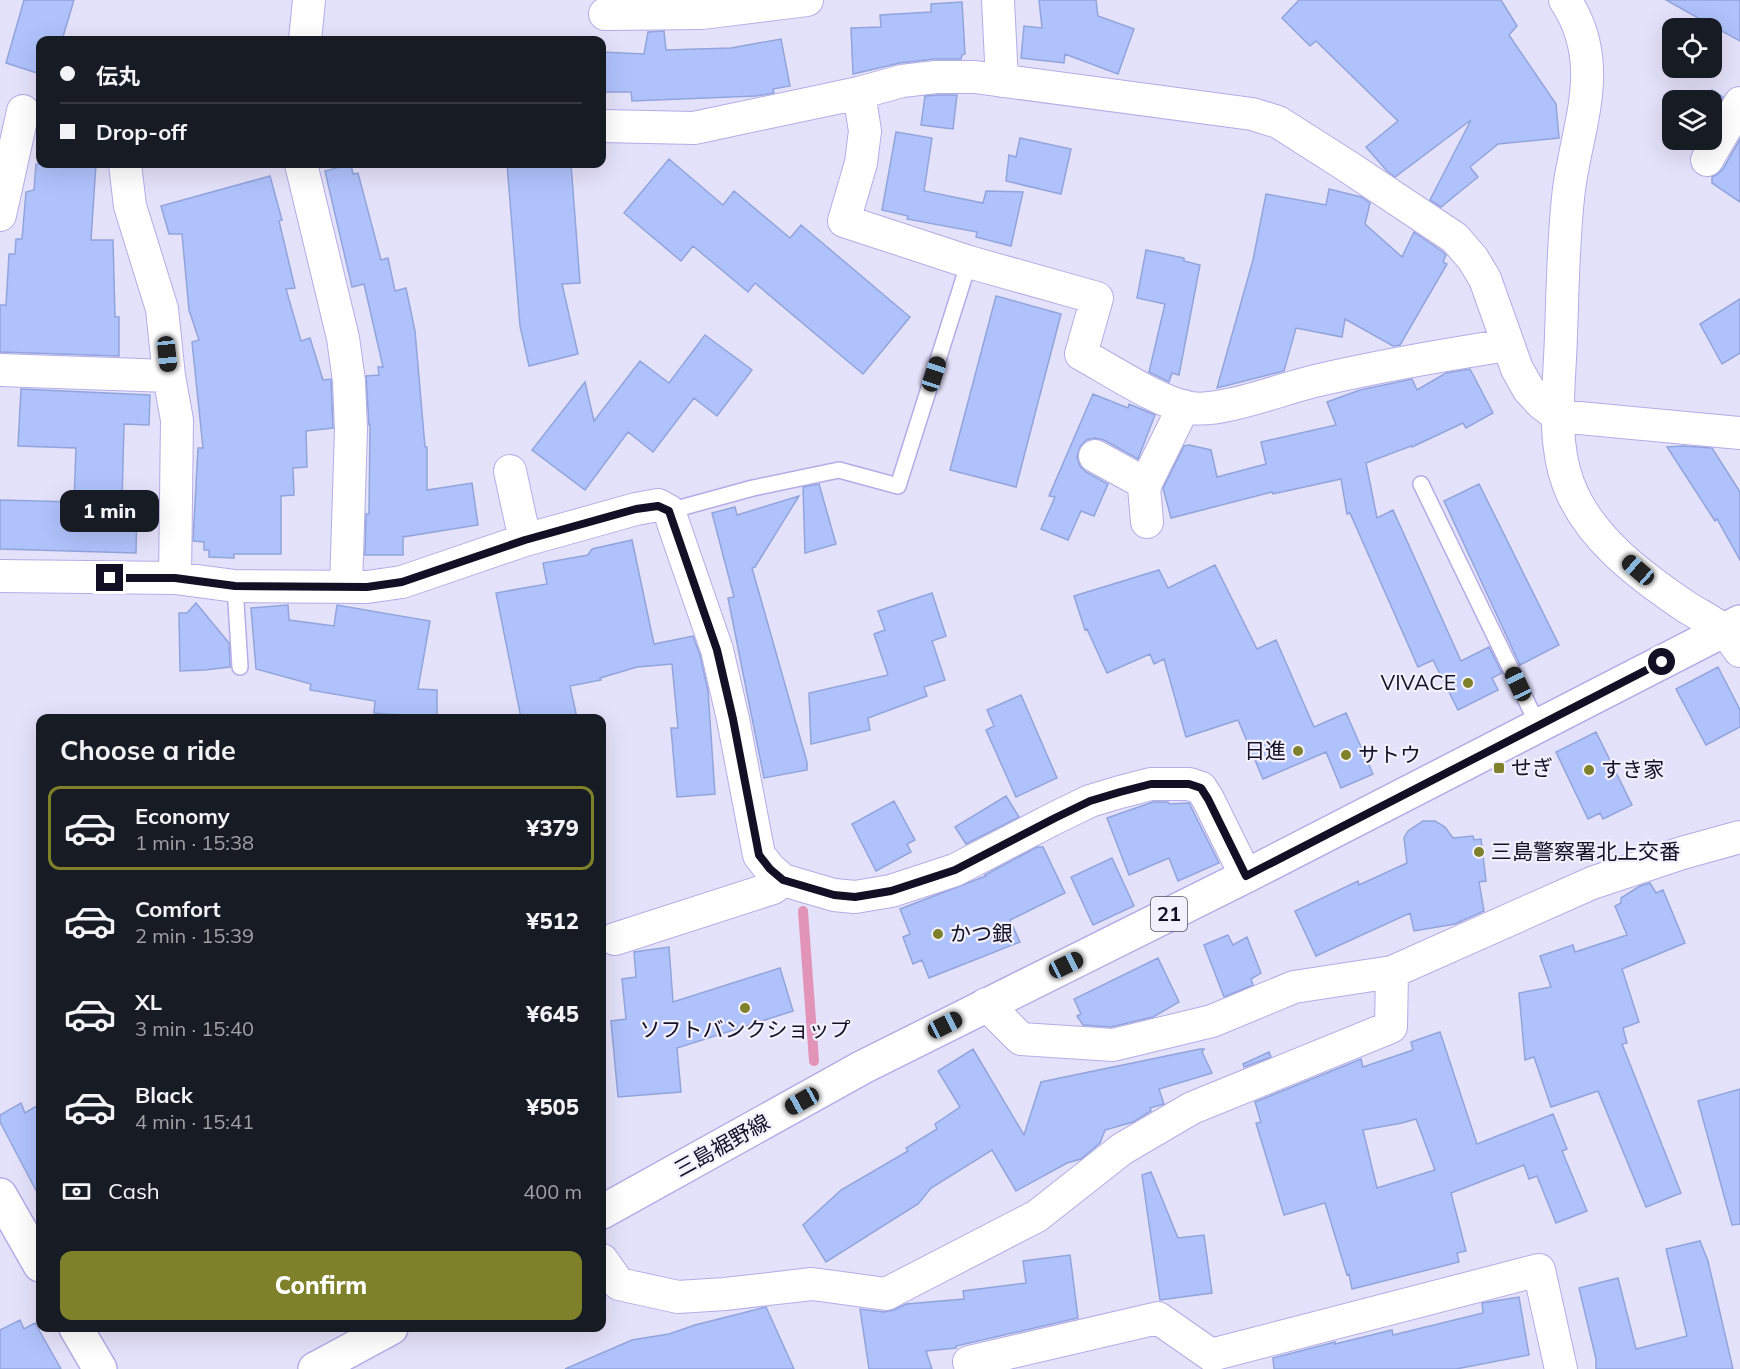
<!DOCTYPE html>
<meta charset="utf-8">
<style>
:root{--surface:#171b24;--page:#242831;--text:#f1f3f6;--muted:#9ea1a6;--line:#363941;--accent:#7e812a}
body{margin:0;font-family:Mulish,"Noto Sans JP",sans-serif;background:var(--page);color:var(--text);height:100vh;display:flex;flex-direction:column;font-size:22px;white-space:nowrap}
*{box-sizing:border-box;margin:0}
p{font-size:20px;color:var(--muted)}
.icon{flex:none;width:33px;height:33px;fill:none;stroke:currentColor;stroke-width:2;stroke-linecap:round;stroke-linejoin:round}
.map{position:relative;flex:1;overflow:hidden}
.details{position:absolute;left:36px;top:714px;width:570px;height:618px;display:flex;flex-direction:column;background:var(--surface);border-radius:12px;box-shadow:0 6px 24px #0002}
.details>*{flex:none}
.hud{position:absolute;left:36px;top:36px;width:570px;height:132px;border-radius:12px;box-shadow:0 6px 24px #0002;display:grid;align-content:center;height:132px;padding:0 24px;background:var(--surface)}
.fabs{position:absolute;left:1662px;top:18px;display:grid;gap:12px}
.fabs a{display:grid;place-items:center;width:60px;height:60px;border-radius:12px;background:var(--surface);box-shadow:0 6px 24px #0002;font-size:30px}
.end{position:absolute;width:27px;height:27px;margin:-14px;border:8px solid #130f24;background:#fff;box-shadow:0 0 0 3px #fff}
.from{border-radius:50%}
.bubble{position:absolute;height:42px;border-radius:12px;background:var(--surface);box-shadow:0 6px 24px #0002;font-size:20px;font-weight:800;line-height:42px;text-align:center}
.car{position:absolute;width:18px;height:36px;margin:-18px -9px;border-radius:8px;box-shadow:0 0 4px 2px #0007;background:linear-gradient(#222 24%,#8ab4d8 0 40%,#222 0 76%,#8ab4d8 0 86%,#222 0)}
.hud b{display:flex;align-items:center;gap:21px;height:57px;font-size:22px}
.hud b+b{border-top:2px solid var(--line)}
.hud i{width:15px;height:15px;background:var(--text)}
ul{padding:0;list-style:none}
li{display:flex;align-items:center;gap:18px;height:84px;margin:0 12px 9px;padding:0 12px;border:3px solid transparent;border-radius:12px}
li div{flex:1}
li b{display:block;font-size:22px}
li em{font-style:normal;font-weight:800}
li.on{border-color:var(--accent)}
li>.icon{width:54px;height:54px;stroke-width:1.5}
h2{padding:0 24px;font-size:27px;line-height:72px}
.pay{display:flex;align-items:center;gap:15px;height:66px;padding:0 24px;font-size:22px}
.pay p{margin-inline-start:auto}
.button{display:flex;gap:12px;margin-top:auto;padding:12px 24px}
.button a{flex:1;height:69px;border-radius:12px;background:var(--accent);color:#fff;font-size:24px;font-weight:800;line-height:69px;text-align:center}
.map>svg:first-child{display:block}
</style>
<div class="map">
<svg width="1740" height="1369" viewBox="0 0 1740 1369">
<rect width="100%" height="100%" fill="#e4e1fa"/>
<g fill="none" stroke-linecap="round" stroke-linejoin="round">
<!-- stream -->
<path stroke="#e294b8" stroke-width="10" d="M803 911 814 1061"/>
</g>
<!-- building -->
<path fill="#afc2fb" stroke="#92a4dc" stroke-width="1.5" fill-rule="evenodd" d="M24 0H74L62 40H40V74L6 63Z
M1039 0H1096L1098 16 1134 29 1118 74 1065 54 1064 63 1021 58 1024 26 1042 28Z
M1299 0H1501L1517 26 1509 35 1556 104 1559 138 1498 144 1470 167 1478 177 1441 207 1430 200 1471 120 1395 177 1387 171 1366 147 1398 121 1316 41 1310 46 1282 18Z
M1666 0H1740V41L1718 29Z
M962 2 965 54 962 55 961 59H934L900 63 853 74 851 28 881 27 880 15 931 12V4Z
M664 31 666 50 731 48 781 39 790 86 773 89 774 93 756 96 632 101 631 92H602V52L644 54 648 32Z
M1712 90 1723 97 1712 116Z
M937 95H957L953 129 921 125 925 96Z
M896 132 932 138 924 191 983 203 986 191 1023 192 1011 246 976 237 977 232 907 219 908 216 882 210Z
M1020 138 1071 149 1061 194 1006 181 1009 155 1016 157Z
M1740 139V202L1712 183V177L1716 175 1723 169Z
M669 159 723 205 734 191 790 238 801 225 910 317 863 374 755 283 748 292 693 246 681 261 624 213Z
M36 164H96L91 240H113L115 317H119V356L0 352V305H6L9 254H15L16 239H22L26 192 34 190Z
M351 164 353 174 358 173 381 260 388 258 395 291 406 288 415 331 425 447H427V490L472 483 478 525 403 537V555H365L366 514H369L370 425H369L366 376 379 375 378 367H383L364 284 352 287 325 171Z
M507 164H571L580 283 562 284 578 354 529 366 520 326Z
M270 176 282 220 279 221 295 288 286 289 301 341 310 338 323 380 331 379 333 428 306 431 307 467 293 468 294 495 281 496V554H234V558L209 557V550H204V542L193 541 198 448H203L192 342 199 340 189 310 182 234H169L161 206Z
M1329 189 1361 197 1370 203 1365 224 1402 257 1414 232 1443 252 1446 255 1443 262 1447 264 1400 345 1393 346 1345 319 1342 337 1296 328 1284 371 1217 388 1253 260 1266 194 1326 205Z
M1146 250 1184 258V261L1200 265 1179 375 1172 373 1169 382 1149 372 1165 304 1137 298Z
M996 296 1061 314 1016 487 950 470Z
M1740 299V353L1722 364 1700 324Z
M705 335 752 370 717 416 694 398 653 452 628 432 585 490 532 450 585 382 594 421 640 361 669 383Z
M1470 369 1493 413 1466 428 1463 423 1412 447 1411 446 1366 463 1377 518 1393 510 1461 661 1489 647 1502 673 1492 678 1498 690 1458 710 1433 660 1418 667 1350 513 1347 514 1341 479 1273 494 1272 492 1171 518 1163 488 1184 446 1189 445 1211 450 1217 477 1266 464 1261 442 1336 425 1327 402 1360 390 1412 379 1417 390 1446 373Z
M21 389 150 395 149 425 124 424 122 503H137L136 553 0 549V500L74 502 76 448 18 446Z
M1093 394 1128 408 1129 404 1155 415 1138 459 1104 440 1095 438 1086 440 1080 447 1077 457 1080 466 1086 472 1108 484 1094 516 1081 511 1068 540 1041 529 1055 497 1049 496Z
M1683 446 1712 448 1740 492V560L1717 519 1715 521 1667 447Z
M819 484 836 544 805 553 803 487Z
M1479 484 1559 645 1520 665 1444 501Z
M799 496 755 567 752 568 807 762V770L764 778 728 598 734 597 712 513 735 507 737 515Z
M632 540 654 644 693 636 700 655 708 691 715 794 677 797 671 728H678L672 664 637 667 600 678 601 680 570 686 577 718H521L496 593 547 584 543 563 588 555 592 549Z
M1215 565 1257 649 1276 640 1314 727 1346 713 1373 774 1341 788 1326 752 1263 779 1238 720 1186 737 1164 659 1154 664 1150 654 1107 673 1087 629 1085 630 1074 596 1159 570 1168 588Z
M932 593 946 636 932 641 945 680 924 687 927 696 868 718 870 730 811 744 809 693 888 675 874 634 885 630 878 611Z
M196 603 229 643 230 667 205 670 180 671 179 613H187Z
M288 605 289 620 334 626 337 605 430 621 418 689 437 690V718H399V715L374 713 375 701 310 690 311 684 256 669 251 608Z
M1718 667 1740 710V727L1706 745 1676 689Z
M1021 695 1057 778 1016 797 986 730 994 726 987 710Z
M1596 732 1632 805 1603 819 1600 813 1588 819 1556 752Z
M1006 796 1019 817 966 844 955 827Z
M894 801 915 840 907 844 911 852 876 871 852 824Z
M1153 802H1168L1169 804 1189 803 1219 863 1178 881 1169 858 1129 875 1107 818Z
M1423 821H1435L1445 827 1453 838 1473 836 1474 840 1481 839 1486 881 1479 882 1484 911 1455 924 1414 931 1410 913 1316 956 1295 911 1358 881 1359 885 1407 863 1404 838 1408 831Z
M1037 847H1043L1065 893 1010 920 1020 942 929 978 922 960 913 964 903 937 910 934 900 909 986 876 985 875Z
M1112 858 1134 906 1093 925 1071 877Z
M1650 883 1656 893 1663 890 1685 943 1622 969 1639 1022 1623 1028 1627 1043 1622 1044 1681 1193 1646 1207 1598 1091 1551 1107 1534 1057 1525 1060 1519 993 1551 987 1540 956 1573 945 1575 952 1627 935 1615 906 1621 903V898L1640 886Z
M1228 935 1233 945 1247 937 1261 973 1251 979 1253 985 1224 997 1204 945Z
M669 947 673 1002 780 968 793 1011 677 1048 681 1092 618 1097 611 1021 626 1019 622 979 636 977 634 952Z
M1158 958 1179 1002 1153 1017 1111 1027 1083 1025 1077 1016 1081 1014 1074 999Z
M1440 1032 1477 1144 1553 1114 1567 1149 1562 1151 1587 1211 1556 1223 1537 1176 1529 1179 1524 1165 1451 1193 1466 1251 1457 1253 1459 1262 1352 1289 1349 1274 1347 1275 1325 1203 1284 1215 1256 1123 1261 1122 1255 1102 1361 1059 1363 1067 1413 1050 1411 1042ZM1416 1119 1435 1170 1377 1188 1363 1130 1402 1123Z
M973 1049 1024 1135 1041 1082 1200 1049H1204L1202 1052 1212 1073 1159 1089 1164 1104 1150 1108 1151 1111 1133 1122 1105 1130 1100 1143 1081 1159 1067 1163 1016 1191 992 1150 931 1188 918 1204 826 1262 803 1225 841 1190 908 1151 906 1148 937 1129 935 1124 960 1107 938 1071Z
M1269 1052 1271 1057 1244 1067 1243 1064Z
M1740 1089V1224L1732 1225 1698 1101Z
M21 1103 25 1113 40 1104V1198L0 1122V1115Z
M1151 1172 1178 1238 1204 1235 1212 1293 1160 1300 1142 1175Z
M1700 1241 1708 1261 1733 1369H1596V1359L1579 1288 1618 1278 1636 1349 1687 1336 1666 1249Z
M1070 1255 1078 1318 956 1346V1348L926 1351 932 1369H869L860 1309 884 1312 894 1310 906 1304 964 1299 963 1291 1026 1283 1023 1261Z
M1519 1297 1529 1355 1456 1369H1274L1273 1358 1335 1342V1344L1392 1330 1393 1335 1483 1313 1482 1303Z
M766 1307 794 1369H565L632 1340 669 1334 695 1325Z
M20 1320 24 1329 35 1323 61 1369H0V1330Z"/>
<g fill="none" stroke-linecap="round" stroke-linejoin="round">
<!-- lane casing -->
<g stroke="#b4ace7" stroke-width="18">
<path id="lane" d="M1421 484 1538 725
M669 511 753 488 839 470 898 486 969 262
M235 586 240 667"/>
</g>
<!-- street casing -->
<g stroke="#b4ace7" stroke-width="34">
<path id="street" d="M998 0 1002 81
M1565 0C1607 63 1578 123 1569 189 1563 239 1563 284 1561 334 1560 382 1551 436 1568 483 1587 536 1639 575 1685 606 1697 614 1712 621 1723 630 1730 635 1735 645 1740 651
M605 14 702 13 807 0
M305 40 309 0
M859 93 865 131 861 163 844 221 969 262 1097 298 1081 354C1109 369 1161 404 1191 408 1221 413 1284 388 1315 381 1379 366 1443 355 1508 345
M602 126 694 128 859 93 902 81 936 77H975L1252 114 1278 122 1347 166 1455 238 1473 259 1485 279 1517 369 1529 390 1541 403 1558 416 1740 433
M1707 160 1740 103
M125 164 130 206 162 309 169 376 177 420 175 578
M301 164 343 338 349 381 351 430 346 587
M0 215 23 111
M0 370 169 376
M1095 456 1146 484
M510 471 525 540
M1147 522 1144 487 1184 406
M0 576 175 578 235 586 367 587 402 582 525 540 636 509 658 505 669 511 717 650 733 719 759 855 770 869 783 880 834 895 855 897 891 891 955 870 1055 818 1090 801 1120 792 1151 784H1189L1201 788 1208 799 1246 876
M615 939 773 888 783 880
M986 1004 1021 1039 1113 1045 1212 1021 1294 987 1392 972 1592 883 1682 853 1740 837
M602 1260 619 1284 678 1297 725 1294 812 1284 886 1294 1037 1216 1122 1149 1192 1108 1391 1027 1392 972
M969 1362 1158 1318 1211 1355 1539 1270 1561 1369"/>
</g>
<!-- secondary casing -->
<g stroke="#b4ace7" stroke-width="36">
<path id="secondary" d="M0 1195 40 1265
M76 1328 100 1369"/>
</g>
<!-- primary casing -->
<g stroke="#b4ace7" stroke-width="36">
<path id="primary" d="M602 1212 863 1067 1246 876 1740 622
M315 1369 391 1328"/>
</g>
<!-- lane -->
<use href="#lane" stroke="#fff" stroke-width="15"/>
<!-- street -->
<use href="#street" stroke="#fff" stroke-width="32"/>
<!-- secondary -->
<use href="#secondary" stroke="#fff" stroke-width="33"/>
<!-- primary -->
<use href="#primary" stroke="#fff" stroke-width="33"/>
</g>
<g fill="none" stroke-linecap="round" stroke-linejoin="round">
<!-- route -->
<path stroke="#130f24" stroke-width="8" d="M110 578H175L235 586 367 587 402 582 525 540 636 509 658 506 669 511 717 650 733 719 759 855 770 869 783 880 834 895 855 897 891 891 955 870 1055 818 1090 801 1120 792 1151 784H1189L1201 788 1208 799 1246 876 1662 662"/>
</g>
<!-- markers -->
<g fill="#7e812a" stroke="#f1f0fc" stroke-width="2">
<circle cx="1468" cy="683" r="6"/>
<circle cx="1298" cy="751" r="6"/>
<circle cx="1346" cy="755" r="6"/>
<rect x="1493" y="762" width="12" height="12" rx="3"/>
<circle cx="1589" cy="770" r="6"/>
<circle cx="1479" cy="852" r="6"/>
<circle cx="938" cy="934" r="6"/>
<circle cx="745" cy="1008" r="6"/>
</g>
<g text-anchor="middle" stroke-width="4.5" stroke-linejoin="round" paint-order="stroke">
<!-- shield labels -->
<rect fill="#f1f0fc" stroke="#565265" stroke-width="1.5" x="1151" y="897" width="36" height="34" rx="4.5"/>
<g font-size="20" font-weight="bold" fill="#130f24">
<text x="1169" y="921">21</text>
</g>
<!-- poi labels -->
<g font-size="21" fill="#130f24" stroke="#f1f0fc" text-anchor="start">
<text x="1456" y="690" text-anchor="end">VIVACE</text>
<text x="1286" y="758" text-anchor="end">日進</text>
<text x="1358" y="762">サトウ</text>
<text x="1511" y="775">せぎ</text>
<text x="1601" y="777">すき家</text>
<text x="1491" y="859">三島警察署北上交番</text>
<text x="950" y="941">かつ銀</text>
<text x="745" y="1037" text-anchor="middle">ソフトバンクショップ</text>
</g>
<!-- street labels -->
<g font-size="21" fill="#130f24" stroke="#f1f0fc">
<text transform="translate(722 1146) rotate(-29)" y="7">三島裾野線</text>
</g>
</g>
</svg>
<div class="fabs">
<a><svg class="icon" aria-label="locate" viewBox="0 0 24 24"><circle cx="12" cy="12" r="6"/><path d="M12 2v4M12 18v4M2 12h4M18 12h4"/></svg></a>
<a><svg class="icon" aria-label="layers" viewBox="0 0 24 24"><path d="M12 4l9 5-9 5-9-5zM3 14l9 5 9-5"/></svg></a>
</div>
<i class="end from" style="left:1662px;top:662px"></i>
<i class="end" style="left:110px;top:578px"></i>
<div class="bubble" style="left:60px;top:490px;width:99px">1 min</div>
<i class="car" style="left:167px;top:354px;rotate:174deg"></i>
<i class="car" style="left:934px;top:374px;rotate:18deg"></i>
<i class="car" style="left:1638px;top:570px;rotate:311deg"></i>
<i class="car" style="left:1518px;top:684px;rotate:335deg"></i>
<i class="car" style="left:1066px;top:965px;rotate:64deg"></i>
<i class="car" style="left:945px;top:1025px;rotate:63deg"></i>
<i class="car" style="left:802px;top:1101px;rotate:241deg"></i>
<div class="hud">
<b><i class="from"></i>伝丸</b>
<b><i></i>Drop-off</b>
</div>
<section class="details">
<h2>Choose a ride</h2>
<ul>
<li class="on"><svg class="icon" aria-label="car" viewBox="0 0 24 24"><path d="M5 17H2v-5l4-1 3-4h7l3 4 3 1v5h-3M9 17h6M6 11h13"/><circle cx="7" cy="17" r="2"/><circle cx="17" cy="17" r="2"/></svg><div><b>Economy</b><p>1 min · 15:38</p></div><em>¥379</em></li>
<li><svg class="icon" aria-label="car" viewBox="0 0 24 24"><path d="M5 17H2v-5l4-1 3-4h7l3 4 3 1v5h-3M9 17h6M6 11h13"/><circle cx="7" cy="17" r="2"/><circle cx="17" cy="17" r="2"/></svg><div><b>Comfort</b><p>2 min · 15:39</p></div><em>¥512</em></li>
<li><svg class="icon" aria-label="car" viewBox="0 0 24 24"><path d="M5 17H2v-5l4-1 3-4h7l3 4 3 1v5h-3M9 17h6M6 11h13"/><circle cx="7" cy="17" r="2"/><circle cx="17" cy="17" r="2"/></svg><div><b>XL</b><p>3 min · 15:40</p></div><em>¥645</em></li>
<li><svg class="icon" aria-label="car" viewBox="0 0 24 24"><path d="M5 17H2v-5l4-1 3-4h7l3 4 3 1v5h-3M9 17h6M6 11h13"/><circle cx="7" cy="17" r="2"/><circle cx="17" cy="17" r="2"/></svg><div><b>Black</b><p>4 min · 15:41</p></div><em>¥505</em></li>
</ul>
<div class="pay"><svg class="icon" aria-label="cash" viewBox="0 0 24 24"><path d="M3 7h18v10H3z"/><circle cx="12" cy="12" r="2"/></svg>Cash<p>400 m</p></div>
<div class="button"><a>Confirm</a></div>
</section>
</div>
